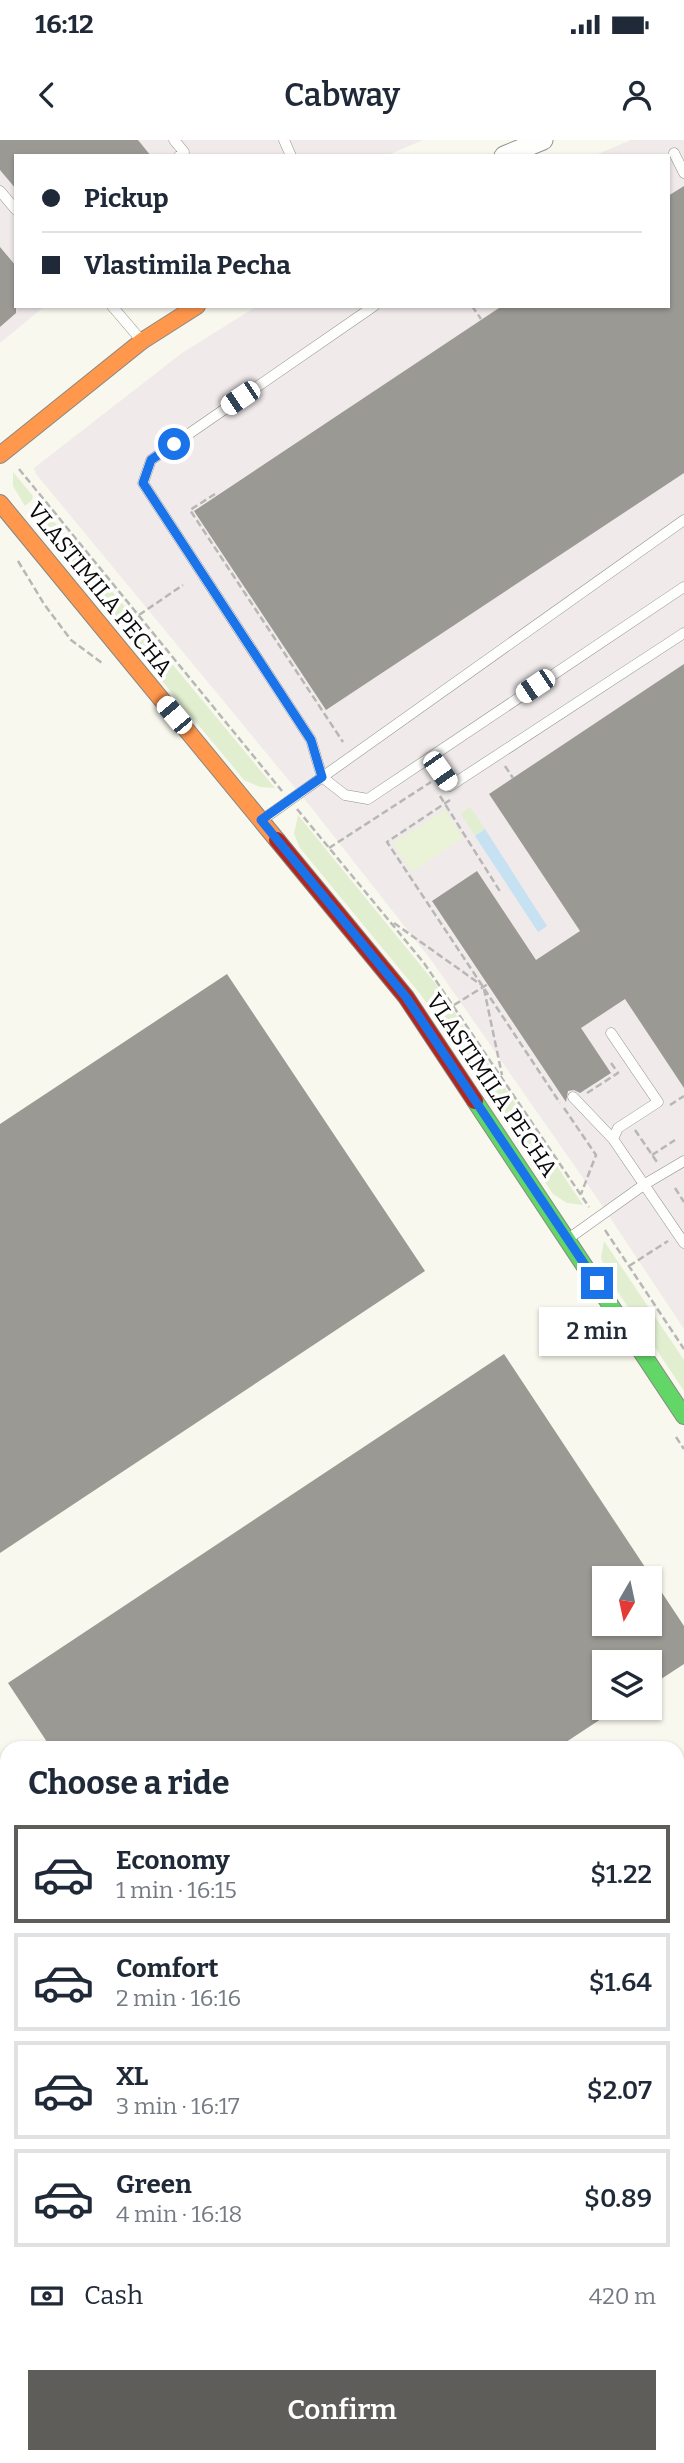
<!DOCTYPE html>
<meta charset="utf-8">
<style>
:root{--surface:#fff;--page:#f6f6f7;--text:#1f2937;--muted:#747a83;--line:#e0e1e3;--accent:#5e5d5a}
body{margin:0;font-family:Bitter,serif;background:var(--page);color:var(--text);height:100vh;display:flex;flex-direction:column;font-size:26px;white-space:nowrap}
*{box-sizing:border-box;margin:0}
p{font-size:23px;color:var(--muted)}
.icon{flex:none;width:38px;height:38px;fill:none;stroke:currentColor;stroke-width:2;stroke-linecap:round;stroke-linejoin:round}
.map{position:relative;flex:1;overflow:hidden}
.side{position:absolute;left:0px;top:1601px;width:684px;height:723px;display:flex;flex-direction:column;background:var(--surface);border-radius:21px 21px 0 0;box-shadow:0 2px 5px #0004}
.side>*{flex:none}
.banner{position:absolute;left:14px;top:14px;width:656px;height:154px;border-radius:0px;box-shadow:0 2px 5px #0004;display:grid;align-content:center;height:154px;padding:0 28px;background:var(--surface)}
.needle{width:46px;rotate:189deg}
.tools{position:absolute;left:592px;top:1426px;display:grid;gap:14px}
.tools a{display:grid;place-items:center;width:70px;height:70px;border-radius:0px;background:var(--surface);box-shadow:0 2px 5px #0004;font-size:35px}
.end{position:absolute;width:32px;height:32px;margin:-16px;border:9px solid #1a73e8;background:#fff;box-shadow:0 0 0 4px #fff}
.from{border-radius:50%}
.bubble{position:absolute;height:49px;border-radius:0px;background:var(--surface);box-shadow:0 2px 5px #0004;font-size:23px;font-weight:600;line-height:49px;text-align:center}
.car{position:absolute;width:21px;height:42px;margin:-21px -10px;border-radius:9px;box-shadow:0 0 5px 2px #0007;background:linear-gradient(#fff 24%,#345 0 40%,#fff 0 76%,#345 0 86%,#fff 0)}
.banner b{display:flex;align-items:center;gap:24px;height:66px;font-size:26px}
.banner b+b{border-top:2px solid var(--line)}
.banner i{width:18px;height:18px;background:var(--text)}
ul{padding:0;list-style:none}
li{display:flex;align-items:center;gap:21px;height:98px;margin:0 14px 10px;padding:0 14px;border:4px solid var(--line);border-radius:0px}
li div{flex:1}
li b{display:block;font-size:26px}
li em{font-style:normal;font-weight:600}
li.active{border-color:var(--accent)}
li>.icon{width:63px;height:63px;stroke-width:1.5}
h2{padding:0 28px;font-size:32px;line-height:84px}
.pay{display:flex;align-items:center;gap:18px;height:77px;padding:0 28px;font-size:26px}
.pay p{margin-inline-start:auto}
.action{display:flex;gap:14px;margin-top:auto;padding:14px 28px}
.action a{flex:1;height:80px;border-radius:0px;background:var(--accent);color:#fff;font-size:28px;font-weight:600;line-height:80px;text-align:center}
.status{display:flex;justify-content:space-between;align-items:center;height:49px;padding:0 35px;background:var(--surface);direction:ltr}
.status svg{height:19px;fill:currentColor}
header{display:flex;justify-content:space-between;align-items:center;height:91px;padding:0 28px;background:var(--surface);font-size:32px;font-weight:600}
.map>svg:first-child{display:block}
</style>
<div class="status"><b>16:12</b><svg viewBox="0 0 49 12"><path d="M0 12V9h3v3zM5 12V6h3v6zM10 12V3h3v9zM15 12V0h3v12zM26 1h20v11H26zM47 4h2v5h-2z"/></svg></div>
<header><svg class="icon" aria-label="back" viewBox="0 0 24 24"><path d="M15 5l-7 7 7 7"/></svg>Cabway<svg class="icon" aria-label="person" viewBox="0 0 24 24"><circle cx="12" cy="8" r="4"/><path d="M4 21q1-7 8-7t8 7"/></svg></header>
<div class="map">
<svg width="684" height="2323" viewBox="0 0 684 2323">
<rect width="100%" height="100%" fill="#f9f8ee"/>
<!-- industrial -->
<path fill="#f0eaeb" d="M0 0H423L386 16H16V166H45L0 203Z
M631 0H684V1189L597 1058 431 820 310 666 36 334 34 328 182 213 257 166H668V16H593Z
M684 2121V2323H448L443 2317H677V2126Z"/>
<!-- green -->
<path fill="#e1eecf" d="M13 332 33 356 32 360 25 366 13 346Z
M38 367H42L275 648 260 647 244 640 90 454 31 373Z
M470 667 485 689 475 696 461 674Z
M298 675 435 843 583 1065 567 1063 553 1054 421 855 300 708 294 694Z
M604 1101 684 1220V1251L608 1137 601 1118Z
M0 1883 7 1891V1961L0 1967Z"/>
<!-- pitch -->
<path fill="#eaf2d8" d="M445 670 463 698 412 732 393 703Z"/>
<!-- water -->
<path fill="#c6e1f1" d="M485 689 547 786 538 792 475 696Z"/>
<!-- building -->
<path fill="#9b9994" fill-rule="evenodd" d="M0 0H138L151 16H16V49L0 30Z
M684 46V333L326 570 194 371 502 166H668V56Z
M0 107 16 126V173L0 187Z
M684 524V948L625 859 581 888 611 933 580 953 574 950 568 951 566 962 432 761 477 731 536 820 580 791 489 654Z
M227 834 425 1131 0 1413V984Z
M504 1214 684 1486V1524L649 1547V1522H604V1577L557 1608H51L8 1543ZM604 1438H649V1484H604Z"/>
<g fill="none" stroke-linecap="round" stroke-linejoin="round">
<!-- lane casing -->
<g stroke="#92918d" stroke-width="11">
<path id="lane" d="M174 0 184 12 179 16
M284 0 291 16
M674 13 684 33
M0 51 16 70
M112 166 141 200
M374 166 151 320 143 343 311 600 322 637 345 655 368 659 684 447
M430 617 450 646 684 493
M262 680 684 380
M611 893 658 962 618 988 613 999
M573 957 613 999 684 1103
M568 1099 645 1044 684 1021
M0 2050 7 2043
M677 2086 684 2082
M677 2158 684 2154
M505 2317 509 2323
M673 2317 677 2323
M630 2323 640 2317"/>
</g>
<!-- street casing -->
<g stroke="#92918d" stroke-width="21">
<path id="street" d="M504 16 543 0
M274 2323 281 2317"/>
</g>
<!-- fast casing -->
<g stroke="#888883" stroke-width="18">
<path id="fast" d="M475 961 684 1276"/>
</g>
<!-- slow casing -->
<g stroke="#888883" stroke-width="18">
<path id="slow" d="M0 315 142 201 197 166
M0 363 277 700"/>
</g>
<!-- jam casing -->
<g stroke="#888883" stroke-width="18">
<path id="jam" d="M277 700 406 857 475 961"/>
</g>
<!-- path -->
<path stroke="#b7b7b5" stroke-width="2.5" stroke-dasharray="7 3.5" stroke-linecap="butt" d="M472 166 481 179
M19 329 282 651
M215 354 190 370 343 602
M18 421 44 464 71 500 102 523
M139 475 183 445
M505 626 513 638
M440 656 501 753
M450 660 387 702 560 963
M297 669 424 823 589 1067
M329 708 431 642
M394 783 480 844
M484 849 502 935
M454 865 488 844
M587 953 618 933 611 923
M670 965 684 956
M564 968 596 1015 581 1054
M635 990 657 1022
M652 1015 675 1000
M675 1048 684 1062
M605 1090 684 1209
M629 1126 668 1101
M676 1297 684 1309
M677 1953 684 1965
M677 2059 684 2055
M0 2204 7 2212
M97 2317 102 2323"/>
<!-- lane -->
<use href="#lane" stroke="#fefefc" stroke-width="10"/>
<!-- street -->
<use href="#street" stroke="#fefefc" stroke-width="19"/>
<!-- fast -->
<use href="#fast" stroke="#63d668" stroke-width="16"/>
<!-- slow -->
<use href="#slow" stroke="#ff974d" stroke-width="16"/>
<!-- jam -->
<use href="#jam" stroke="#b3261e" stroke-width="16"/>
<!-- rail casing -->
<g stroke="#d4c5c4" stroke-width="8">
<path id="rail" d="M0 1808 7 1816
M0 1823 7 1832
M0 1849 7 1857
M377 2317 381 2323
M399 2317 403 2323
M413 2317 417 2323"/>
</g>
<!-- rail -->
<use href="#rail" stroke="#fff" stroke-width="5" stroke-dasharray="16" stroke-linecap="butt"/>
</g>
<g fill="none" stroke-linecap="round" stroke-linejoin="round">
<!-- route -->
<path stroke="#1a73e8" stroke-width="9" d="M174 304 151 320 143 343 311 600 322 637 261 680 406 857 597 1143"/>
</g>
<g text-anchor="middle" stroke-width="7" stroke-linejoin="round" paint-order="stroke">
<!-- street labels -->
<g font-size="23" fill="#0a0a0a" stroke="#fff">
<text transform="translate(100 449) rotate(51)" y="8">VLASTIMILA PECHA</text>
<text transform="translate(492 945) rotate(56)" y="8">VLASTIMILA PECHA</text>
</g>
</g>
</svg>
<div class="tools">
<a><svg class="needle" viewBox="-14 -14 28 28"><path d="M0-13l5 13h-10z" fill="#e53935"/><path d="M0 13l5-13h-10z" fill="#747a83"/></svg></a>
<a><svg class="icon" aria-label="layers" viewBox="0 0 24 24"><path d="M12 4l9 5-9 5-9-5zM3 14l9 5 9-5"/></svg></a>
</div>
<i class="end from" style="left:174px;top:304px"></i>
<i class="end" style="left:597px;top:1143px"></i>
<div class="bubble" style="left:539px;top:1167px;width:116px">2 min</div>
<i class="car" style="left:240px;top:258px;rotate:236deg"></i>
<i class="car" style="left:535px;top:546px;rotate:236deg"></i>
<i class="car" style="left:174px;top:575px;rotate:320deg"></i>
<i class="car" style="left:440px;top:631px;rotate:145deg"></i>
<div class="banner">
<b><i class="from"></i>Pickup</b>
<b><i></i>Vlastimila Pecha</b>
</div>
<section class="side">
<h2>Choose a ride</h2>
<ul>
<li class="active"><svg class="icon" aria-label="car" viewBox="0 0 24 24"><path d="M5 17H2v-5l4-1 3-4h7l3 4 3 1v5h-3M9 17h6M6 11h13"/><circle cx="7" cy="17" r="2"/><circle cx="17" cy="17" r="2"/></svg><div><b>Economy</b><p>1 min · 16:15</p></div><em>$1.22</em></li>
<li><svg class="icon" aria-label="car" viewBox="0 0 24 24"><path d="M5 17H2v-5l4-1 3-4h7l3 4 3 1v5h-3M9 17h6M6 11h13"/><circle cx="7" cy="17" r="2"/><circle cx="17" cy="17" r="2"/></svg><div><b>Comfort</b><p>2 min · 16:16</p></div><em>$1.64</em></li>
<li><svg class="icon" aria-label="car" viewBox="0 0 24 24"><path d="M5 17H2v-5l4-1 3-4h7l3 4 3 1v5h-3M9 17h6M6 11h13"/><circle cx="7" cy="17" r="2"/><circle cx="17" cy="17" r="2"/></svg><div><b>XL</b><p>3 min · 16:17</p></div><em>$2.07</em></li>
<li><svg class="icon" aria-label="car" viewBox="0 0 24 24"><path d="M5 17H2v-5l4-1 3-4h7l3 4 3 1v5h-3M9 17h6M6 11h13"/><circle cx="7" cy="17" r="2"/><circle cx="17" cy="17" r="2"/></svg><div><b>Green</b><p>4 min · 16:18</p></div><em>$0.89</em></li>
</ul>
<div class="pay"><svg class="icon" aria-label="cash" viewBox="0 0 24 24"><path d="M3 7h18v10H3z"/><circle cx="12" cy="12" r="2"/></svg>Cash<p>420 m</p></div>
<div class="action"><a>Confirm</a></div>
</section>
</div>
